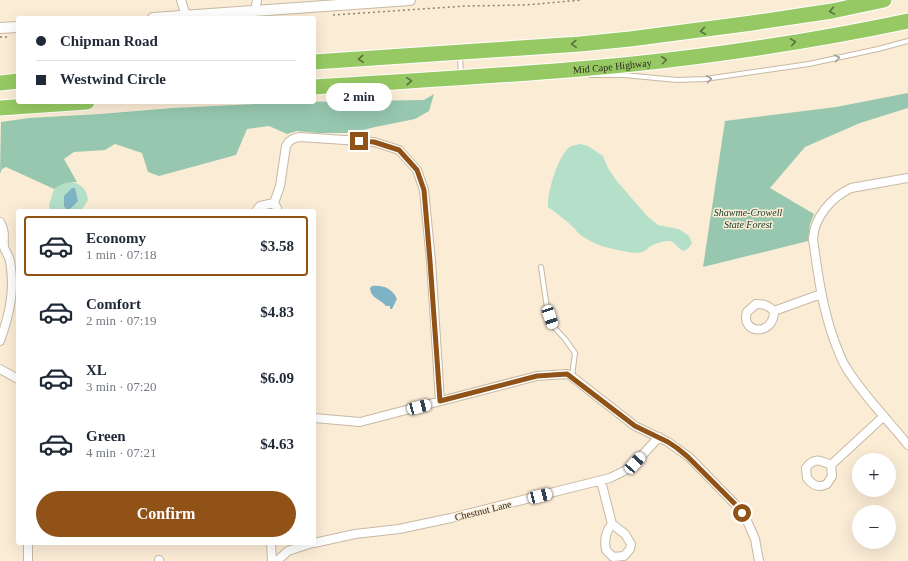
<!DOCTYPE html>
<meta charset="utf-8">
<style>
:root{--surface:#fff;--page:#f2f2f3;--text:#1f2937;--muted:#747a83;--line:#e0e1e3;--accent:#905216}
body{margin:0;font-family:Georgia,serif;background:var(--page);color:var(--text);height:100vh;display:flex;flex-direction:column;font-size:15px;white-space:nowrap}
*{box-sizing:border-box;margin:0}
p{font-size:13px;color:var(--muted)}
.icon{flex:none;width:22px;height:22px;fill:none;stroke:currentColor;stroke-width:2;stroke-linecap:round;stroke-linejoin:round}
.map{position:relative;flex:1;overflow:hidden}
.panel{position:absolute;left:16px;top:209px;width:300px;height:336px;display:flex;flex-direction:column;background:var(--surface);border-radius:4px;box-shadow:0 4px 16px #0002}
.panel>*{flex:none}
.banner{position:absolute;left:16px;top:16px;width:300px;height:88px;border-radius:4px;box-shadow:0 4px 16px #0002;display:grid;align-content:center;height:88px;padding:0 20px;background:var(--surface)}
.tools{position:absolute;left:852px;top:453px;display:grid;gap:8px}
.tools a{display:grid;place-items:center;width:44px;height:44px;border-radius:50%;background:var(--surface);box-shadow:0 4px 16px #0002;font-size:20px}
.end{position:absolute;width:18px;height:18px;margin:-9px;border:5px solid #905216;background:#fff;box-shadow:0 0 0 2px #fff}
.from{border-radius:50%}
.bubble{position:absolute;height:28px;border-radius:14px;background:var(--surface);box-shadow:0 4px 16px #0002;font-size:13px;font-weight:600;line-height:28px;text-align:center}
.car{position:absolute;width:12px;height:24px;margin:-12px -6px;border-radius:5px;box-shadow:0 0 3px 1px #0007;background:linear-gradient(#fff 24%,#345 0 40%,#fff 0 76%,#345 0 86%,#fff 0)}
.banner b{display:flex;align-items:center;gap:14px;height:38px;font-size:15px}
.banner b+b{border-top:1px solid var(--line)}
.banner i{width:10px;height:10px;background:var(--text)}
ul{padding:7px 0 0;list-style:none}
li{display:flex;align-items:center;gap:12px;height:60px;margin:0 8px 6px;padding:0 12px;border:2px solid transparent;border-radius:4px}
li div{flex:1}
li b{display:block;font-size:15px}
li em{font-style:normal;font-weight:600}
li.on{border-color:var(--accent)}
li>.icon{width:36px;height:36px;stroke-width:1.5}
.cta{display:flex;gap:8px;margin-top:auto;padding:8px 20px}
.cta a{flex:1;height:46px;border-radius:24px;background:var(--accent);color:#fff;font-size:16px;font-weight:600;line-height:46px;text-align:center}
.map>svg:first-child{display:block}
</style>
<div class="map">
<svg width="908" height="561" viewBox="0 0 908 561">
<rect width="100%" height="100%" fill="#fbecd6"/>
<!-- green -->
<path fill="#b4dfc9" d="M580 144 588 146 603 156 608 168 616 180 647 216 658 225 679 229 689 236 692 243C681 261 679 242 669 241 663 241 656 243 651 246 648 248 645 252 641 252 636 254 629 252 623 251 607 248 591 244 578 233 576 231 575 228 572 226 565 219 556 213 548 207 547 193 558 154 571 146 573 145 577 145 580 144Z
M69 182C81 183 86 188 88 200L81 211H50L49 205 54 189 62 183Z"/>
<!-- forest -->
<path fill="#97c8af" d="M908 93V108L860 123 805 147 770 188 814 214 810 224 808 241 703 267 725 121 836 107Z
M434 94 429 111 415 119 375 127 352 133H318L297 131 287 134 269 126 247 129 236 155 159 176 148 172 142 153 115 144 105 150 74 152 64 159 77 182C67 182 62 183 54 189L6 167 2 169 0 174 1 122 29 118 100 114 173 108 296 102 424 100Z"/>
<!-- water -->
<path fill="#7eb3c5" d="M72 188H75L78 201 70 209H66L64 206V196Z
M372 286C383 285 392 288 397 299L392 309H390V306H386C381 299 371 299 370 288Z"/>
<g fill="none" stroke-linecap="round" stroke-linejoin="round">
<!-- service casing -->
<g stroke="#c7b9a3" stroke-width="6">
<path id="service" d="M460 56 461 75
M591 75H624L677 80 705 79 809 64 878 49 908 41
M541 267 547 308 552 325 565 339 575 353 572 376"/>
</g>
<!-- minor casing -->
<g stroke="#c7b9a3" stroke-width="10">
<path id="minor" d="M181 0 186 16
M255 11 257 0
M908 178 851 188C832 197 814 217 813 239 818 275 822 306 834 340 838 350 841 360 847 369 864 396 888 420 908 445
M274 203 280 186 286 146C289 140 293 138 300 137L374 142 399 150 417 170 424 190 431 261 440 401
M256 211 260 206 274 203 277 208 276 211
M0 222C6 233 3 236 4 247 5 251 9 256 10 261 15 290 10 313 0 341
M756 304C764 304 768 305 774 311 774 337 740 334 747 312Z
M774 311 821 294
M0 369 18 379
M314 418 360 422 537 376 567 374 571 376 635 426 668 442 689 457 735 504 748 523 755 539 759 561
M831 465C820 460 814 457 806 468L807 478C813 486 819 488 827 484L832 476 831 465 884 416
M601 481 612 524 625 534 631 544 630 549 624 556 613 557 606 550C604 540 605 532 612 524
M271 543 272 561
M314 543 355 534 399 529 451 518 610 478 626 470 635 463 659 437
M159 560V561
M28 561V543
M277 561 288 551 312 543"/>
</g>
<!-- tertiary casing -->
<g stroke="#c7b9a3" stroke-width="12">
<path id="tertiary" d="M153 18 410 0
M0 28 18 27"/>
</g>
<!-- motorway casing -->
<g stroke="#fff" stroke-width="17">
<g id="motorway">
<path d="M314 62 580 44 630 39 752 23 832 11 884 0"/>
<path d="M0 83 18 81"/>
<path id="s1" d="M314 87C420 80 527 75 633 64 726 54 818 40 908 21"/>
<path d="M0 108 87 102"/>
</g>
</g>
<!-- path -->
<path stroke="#8c8273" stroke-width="1.5" stroke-dasharray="2 3" stroke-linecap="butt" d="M333 15 466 6 525 5 582 0
M0 37H8"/>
<!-- service -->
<use href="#service" stroke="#fff" stroke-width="4"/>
<!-- minor -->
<use href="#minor" stroke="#fff" stroke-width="8"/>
<!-- tertiary -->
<use href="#tertiary" stroke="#fff" stroke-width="10"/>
<!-- motorway -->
<use href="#motorway" stroke="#96c963" stroke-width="15"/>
</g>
<!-- one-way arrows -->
<defs><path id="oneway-chevron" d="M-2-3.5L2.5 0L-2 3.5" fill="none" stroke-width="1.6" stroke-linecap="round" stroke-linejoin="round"/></defs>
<g stroke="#5c703e">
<use href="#oneway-chevron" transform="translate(832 11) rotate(170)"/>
<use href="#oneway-chevron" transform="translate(703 31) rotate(172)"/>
<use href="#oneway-chevron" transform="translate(793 42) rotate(-9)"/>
<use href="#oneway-chevron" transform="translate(574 44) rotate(176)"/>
<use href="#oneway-chevron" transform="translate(361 59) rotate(176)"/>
<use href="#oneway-chevron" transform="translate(664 60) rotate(-7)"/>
<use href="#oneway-chevron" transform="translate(409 81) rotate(-4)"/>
</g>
<g stroke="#a09e9a">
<use href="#oneway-chevron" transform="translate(837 58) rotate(-12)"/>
<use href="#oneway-chevron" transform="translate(709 79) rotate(-7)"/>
</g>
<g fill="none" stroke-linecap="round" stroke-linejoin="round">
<!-- route -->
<path stroke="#905216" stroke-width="5" d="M359 141 374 142 399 150 417 170 424 190 430 261 440 401 537 376 567 374 635 426 668 442 677 448 688 457 735 504 742 513"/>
</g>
<g text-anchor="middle" stroke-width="3" stroke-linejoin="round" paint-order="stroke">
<!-- street labels -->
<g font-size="10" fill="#2d271f" stroke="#fbecd6">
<text dy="4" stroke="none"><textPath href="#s1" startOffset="299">Mid Cape Highway</textPath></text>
<text transform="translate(483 510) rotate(-14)" y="4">Chestnut Lane</text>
</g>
<!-- park labels -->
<g font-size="10" font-style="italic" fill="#0e3726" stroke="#fbecd6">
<text x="748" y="216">Shawme-Crowell<tspan x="748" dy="12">State Forest</tspan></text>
</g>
</g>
</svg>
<div class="tools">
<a>+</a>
<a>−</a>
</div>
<i class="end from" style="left:742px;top:513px"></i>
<i class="end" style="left:359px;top:141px"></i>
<div class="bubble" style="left:326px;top:83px;width:66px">2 min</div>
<i class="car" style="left:550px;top:317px;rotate:162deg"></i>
<i class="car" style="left:419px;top:407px;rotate:75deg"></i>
<i class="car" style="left:635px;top:463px;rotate:42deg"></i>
<i class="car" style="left:540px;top:496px;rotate:76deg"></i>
<div class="banner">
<b><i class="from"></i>Chipman Road</b>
<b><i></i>Westwind Circle</b>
</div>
<section class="panel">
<ul>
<li class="on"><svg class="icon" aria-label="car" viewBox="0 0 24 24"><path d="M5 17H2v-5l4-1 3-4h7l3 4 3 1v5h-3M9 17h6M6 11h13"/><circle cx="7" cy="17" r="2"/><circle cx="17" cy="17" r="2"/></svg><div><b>Economy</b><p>1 min · 07:18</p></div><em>$3.58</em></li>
<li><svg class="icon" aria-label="car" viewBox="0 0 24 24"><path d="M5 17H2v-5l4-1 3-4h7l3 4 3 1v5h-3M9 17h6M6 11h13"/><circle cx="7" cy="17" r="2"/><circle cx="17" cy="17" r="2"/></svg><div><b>Comfort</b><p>2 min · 07:19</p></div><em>$4.83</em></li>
<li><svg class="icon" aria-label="car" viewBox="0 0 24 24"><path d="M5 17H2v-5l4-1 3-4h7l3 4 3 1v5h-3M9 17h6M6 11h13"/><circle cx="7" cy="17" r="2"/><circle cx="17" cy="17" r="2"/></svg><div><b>XL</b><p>3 min · 07:20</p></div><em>$6.09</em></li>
<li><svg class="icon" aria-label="car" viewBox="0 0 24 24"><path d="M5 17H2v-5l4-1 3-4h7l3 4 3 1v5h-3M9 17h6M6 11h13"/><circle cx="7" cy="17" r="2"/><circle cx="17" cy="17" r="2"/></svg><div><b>Green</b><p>4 min · 07:21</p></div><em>$4.63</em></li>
</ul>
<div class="cta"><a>Confirm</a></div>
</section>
</div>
